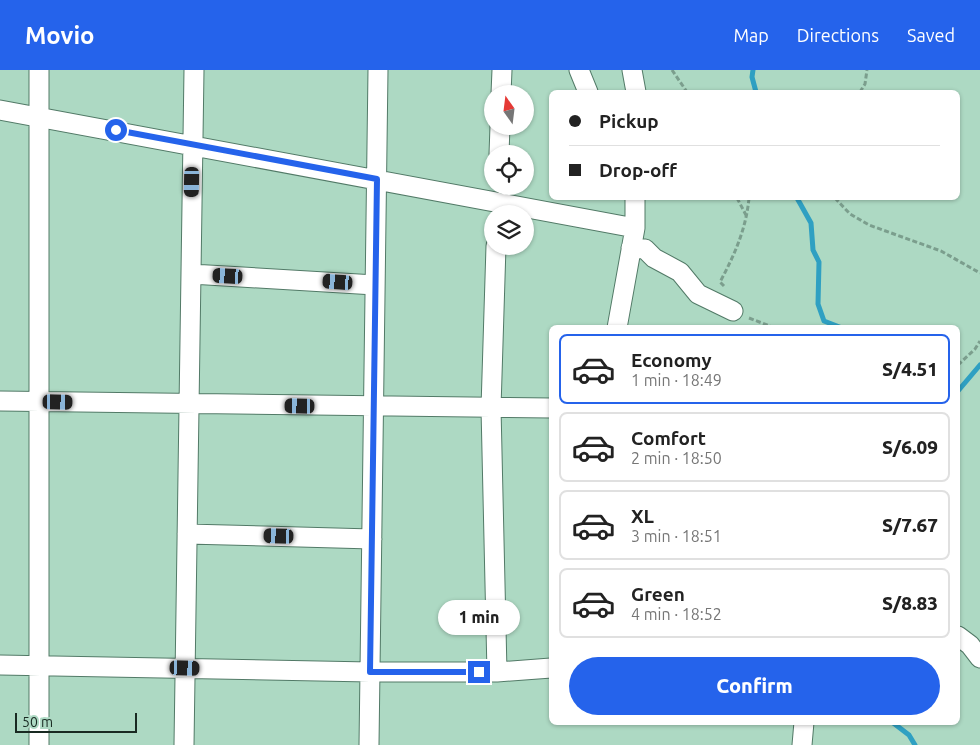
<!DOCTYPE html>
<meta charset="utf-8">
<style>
:root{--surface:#fff;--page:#f6f6f6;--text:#222;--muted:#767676;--line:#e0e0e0;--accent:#2563eb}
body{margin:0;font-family:Ubuntu,sans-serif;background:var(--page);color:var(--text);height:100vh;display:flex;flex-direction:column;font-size:19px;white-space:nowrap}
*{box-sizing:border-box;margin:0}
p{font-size:16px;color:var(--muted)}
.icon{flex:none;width:28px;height:28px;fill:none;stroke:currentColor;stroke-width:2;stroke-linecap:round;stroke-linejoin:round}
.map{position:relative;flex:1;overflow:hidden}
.side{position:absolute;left:549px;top:255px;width:411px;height:400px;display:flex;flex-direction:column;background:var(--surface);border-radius:8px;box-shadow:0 1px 4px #0004}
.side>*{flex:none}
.top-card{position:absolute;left:549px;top:20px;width:411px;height:110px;border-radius:8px;box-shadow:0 1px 4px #0004;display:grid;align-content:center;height:110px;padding:0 20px;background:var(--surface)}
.needle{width:32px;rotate:346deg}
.buttons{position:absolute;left:484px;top:15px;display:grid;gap:10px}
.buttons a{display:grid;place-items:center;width:50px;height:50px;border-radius:50%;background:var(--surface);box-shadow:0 1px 4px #0004;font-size:25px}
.scale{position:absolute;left:15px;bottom:12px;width:122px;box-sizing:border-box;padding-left:5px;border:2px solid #192a22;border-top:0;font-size:14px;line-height:18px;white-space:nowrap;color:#192a22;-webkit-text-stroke:4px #add9c3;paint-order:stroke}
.end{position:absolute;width:22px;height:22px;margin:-11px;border:6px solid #2563eb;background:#fff;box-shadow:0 0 0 2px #fff}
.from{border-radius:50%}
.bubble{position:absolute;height:35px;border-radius:18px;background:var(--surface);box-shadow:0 1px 4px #0004;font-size:16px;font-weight:800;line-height:35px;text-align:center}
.car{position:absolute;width:15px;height:30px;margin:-15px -8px;border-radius:6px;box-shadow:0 0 4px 1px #0007;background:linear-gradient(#222 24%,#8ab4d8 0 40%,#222 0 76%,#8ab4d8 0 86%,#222 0)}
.top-card b{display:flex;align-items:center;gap:18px;height:48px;font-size:19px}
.top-card b+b{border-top:1px solid var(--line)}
.top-card i{width:12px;height:12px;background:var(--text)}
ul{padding:9px 0 0;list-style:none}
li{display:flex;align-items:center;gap:15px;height:70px;margin:0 10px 8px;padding:0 10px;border:2px solid var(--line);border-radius:8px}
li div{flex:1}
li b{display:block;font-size:19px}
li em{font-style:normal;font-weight:800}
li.on{border-color:var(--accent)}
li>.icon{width:45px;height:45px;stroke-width:1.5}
.cta{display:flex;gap:10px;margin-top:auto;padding:10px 20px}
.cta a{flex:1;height:58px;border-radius:30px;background:var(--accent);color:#fff;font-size:20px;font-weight:800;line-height:58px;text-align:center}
header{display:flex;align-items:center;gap:30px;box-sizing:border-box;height:70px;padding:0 25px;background:var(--accent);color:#fff}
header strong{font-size:24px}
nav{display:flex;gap:28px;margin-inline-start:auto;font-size:18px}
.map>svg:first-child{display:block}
</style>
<header>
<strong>Movio</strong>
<nav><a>Map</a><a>Directions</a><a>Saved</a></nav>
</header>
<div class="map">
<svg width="980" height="675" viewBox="0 0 980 675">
<rect width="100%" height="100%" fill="#add9c3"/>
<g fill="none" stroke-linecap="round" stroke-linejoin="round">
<!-- stream -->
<path stroke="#2fa0c2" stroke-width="5" d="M753 0 752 7 756 22
M797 128 811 153 813 180 819 192 818 234 824 251 842 258
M958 321 980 295
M892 652 909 665 915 675"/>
<!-- street casing -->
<g stroke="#527a67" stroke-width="21">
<path id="street" d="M579 0 588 22
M632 0 636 22
M501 24 502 0
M0 40 635 158
M499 84 500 56
M496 176 491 338 497 602
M631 178 645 179 654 188 680 202 698 224 733 241
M191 204 375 215
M617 258 635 158V128
M0 331 551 338
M187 464 372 469
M958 566 970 575 980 588
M0 595 370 602H497L551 598
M39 675V0
M184 675 194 0
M369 675 378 0
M802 675 804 652"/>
</g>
<!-- path -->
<path stroke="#7b9e8d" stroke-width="3" stroke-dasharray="5 2.5" stroke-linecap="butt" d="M672 0 687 22
M860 22 865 14 867 0
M737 128 747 147
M835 128 850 144 869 155 941 181 980 203
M724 216 720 212C735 184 746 159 749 128
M749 248 775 258
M958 295 975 279 980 271"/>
<!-- street -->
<use href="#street" stroke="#fff" stroke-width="19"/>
</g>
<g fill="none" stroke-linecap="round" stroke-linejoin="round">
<!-- route -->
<path stroke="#2563eb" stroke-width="6" d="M116 60 377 109 370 602H479"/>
</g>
</svg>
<div class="buttons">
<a><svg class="needle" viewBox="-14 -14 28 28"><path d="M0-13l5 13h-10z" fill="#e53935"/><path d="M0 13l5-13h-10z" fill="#767676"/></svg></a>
<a><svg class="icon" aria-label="locate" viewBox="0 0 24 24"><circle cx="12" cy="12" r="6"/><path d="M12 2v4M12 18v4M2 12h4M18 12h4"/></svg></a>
<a><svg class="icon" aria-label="layers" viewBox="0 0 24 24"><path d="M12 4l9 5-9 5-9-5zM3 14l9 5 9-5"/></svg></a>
</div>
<div class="scale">50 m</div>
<i class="end from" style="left:116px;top:60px"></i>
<i class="end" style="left:479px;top:602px"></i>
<div class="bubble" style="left:438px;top:530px;width:82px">1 min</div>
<i class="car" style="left:192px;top:112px;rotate:181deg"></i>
<i class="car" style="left:228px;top:206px;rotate:273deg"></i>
<i class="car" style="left:338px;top:212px;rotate:274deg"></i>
<i class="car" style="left:58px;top:332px;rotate:91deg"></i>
<i class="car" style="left:300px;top:336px;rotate:271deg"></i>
<i class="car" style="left:279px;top:466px;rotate:272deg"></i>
<i class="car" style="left:185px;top:598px;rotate:92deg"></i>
<div class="top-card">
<b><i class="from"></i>Pickup</b>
<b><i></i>Drop-off</b>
</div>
<section class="side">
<ul>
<li class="on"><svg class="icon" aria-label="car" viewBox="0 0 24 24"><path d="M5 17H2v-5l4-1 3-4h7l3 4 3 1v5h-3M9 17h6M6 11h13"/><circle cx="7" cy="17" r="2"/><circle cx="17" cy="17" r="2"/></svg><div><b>Economy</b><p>1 min · 18:49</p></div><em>S/4.51</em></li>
<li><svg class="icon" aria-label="car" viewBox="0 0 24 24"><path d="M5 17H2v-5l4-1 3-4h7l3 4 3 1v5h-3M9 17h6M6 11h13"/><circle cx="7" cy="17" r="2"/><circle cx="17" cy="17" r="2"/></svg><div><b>Comfort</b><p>2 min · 18:50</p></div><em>S/6.09</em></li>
<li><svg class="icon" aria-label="car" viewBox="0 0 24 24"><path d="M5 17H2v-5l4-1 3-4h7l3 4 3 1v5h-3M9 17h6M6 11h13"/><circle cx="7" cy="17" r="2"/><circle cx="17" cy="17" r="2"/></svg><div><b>XL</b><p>3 min · 18:51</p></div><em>S/7.67</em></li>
<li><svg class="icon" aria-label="car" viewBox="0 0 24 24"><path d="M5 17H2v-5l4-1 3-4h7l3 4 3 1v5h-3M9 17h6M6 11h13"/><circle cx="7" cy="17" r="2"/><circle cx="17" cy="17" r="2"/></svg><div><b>Green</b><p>4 min · 18:52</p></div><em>S/8.83</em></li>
</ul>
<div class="cta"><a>Confirm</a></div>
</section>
</div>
